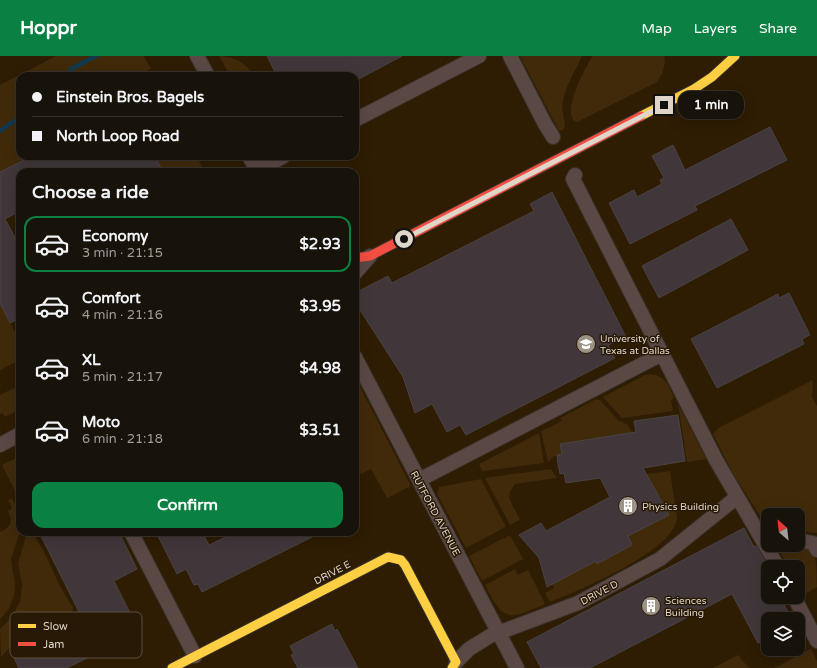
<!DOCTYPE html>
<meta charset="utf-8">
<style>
:root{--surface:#17120a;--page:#242018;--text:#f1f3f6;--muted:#9e9e9c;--line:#36322b;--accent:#0b8043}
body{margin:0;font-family:"Varela Round",sans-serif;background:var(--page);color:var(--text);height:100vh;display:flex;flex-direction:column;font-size:15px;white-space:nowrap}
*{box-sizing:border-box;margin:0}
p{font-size:13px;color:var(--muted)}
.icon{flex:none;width:22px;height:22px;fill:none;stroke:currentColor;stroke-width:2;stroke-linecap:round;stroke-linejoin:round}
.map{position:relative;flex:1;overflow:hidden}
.details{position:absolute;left:16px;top:112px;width:343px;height:368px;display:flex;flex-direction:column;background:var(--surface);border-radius:12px;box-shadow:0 4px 16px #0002,0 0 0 1px var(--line)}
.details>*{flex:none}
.banner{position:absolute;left:16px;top:16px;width:343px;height:88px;border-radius:12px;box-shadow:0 4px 16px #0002,0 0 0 1px var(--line);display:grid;align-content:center;height:88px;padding:0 16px;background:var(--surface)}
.needle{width:26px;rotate:332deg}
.fabs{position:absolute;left:761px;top:452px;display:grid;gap:8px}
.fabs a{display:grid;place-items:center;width:44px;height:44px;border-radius:8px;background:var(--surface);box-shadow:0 4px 16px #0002,0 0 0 1px var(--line);font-size:20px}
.end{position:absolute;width:18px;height:18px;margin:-9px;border:5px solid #dfd5c9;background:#111;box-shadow:0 0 0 2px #111}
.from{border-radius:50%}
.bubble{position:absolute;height:28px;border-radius:12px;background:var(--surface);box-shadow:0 4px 16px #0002,0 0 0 1px var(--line);font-size:13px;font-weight:700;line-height:28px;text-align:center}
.banner b{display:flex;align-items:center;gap:14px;height:38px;font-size:15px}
.banner b+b{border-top:1px solid var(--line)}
.banner i{width:10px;height:10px;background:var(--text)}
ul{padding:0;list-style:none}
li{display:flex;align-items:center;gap:12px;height:56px;margin:0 8px 6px;padding:0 8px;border:2px solid transparent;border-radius:12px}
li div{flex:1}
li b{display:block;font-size:15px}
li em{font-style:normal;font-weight:700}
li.selected{border-color:var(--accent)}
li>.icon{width:36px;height:36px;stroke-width:1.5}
h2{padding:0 16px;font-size:18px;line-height:48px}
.cta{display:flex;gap:8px;margin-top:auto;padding:8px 16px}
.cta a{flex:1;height:46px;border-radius:12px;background:var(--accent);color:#fff;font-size:16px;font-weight:700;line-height:46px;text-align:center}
header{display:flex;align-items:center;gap:24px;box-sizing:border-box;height:56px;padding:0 20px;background:var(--accent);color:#fff}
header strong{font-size:19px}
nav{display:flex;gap:22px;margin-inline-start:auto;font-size:14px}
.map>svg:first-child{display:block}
</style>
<header>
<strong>Hoppr</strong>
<nav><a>Map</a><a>Layers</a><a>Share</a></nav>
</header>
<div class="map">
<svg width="817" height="612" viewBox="0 0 817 612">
<rect width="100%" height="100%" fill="#1f180d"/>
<!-- built -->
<path fill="#2e1c03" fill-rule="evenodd" d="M0 0H817V612H0ZM20 20H355V100H20ZM20 116H355V476H20ZM768 459H798V489H768ZM768 511H798V541H768ZM768 563H798V593H768Z"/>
<!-- green -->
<path fill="#402a0a" d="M56 0H144L151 13 138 20H20V100H32L0 116V29Z
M219 0C235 0 246 7 254 20H230Z
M520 0H582C576 14 566 29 563 44 560 54 567 65 564 73L559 75Z
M592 0H664C667 7 662 20 657 26L577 66 573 64C564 50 585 14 592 0Z
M165 100H171L173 103 179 100H196L205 116H163L157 104Z
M0 247 20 286V304L0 314Z
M651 318C666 320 669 330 674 342L671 344 673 355 622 362 603 341 645 319Z
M355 321 411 430 387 442 371 413 361 418 355 405Z
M813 324 812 341 817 350V477L798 475V459H768V472L735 421 713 378 718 372Z
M20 329V353L5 361 2 357 0 358V339Z
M596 343 600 344 618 364 628 369 631 375 636 407 625 378 560 388 562 398 554 400 548 406 541 375 562 365 560 362Z
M678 348 706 403 687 406Z
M539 377 544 407 482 415 479 408Z
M20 400V445L2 409Z
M551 413 557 422 515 428 510 435 509 442 520 464 510 469 485 422Z
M670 415 677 461C677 494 578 535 550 546L545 537 554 532 552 528 596 505 598 508 632 489 628 480 668 459 646 418Z
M481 423 506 471 466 492 437 438 439 431Z
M12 442 20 459 19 478 11 504 15 527 14 540 9 553 0 563V476C11 472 13 465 8 455L12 452 8 444Z
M27 476H36C36 479 35 479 36 482 38 487 42 491 44 496 53 514 60 534 73 551L72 560 65 566 56 569 36 581 27 583 20 589 9 592 1 601 0 573 11 562 20 546 22 528 18 508Z
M510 479 523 503 482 525 469 500Z
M777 489C817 489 817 495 817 531L803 539 798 529V511H788Z
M515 513 518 519 528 514 545 548C508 564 504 567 485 529Z
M811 593 817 605V612H774Z
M738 599 749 612H713Z"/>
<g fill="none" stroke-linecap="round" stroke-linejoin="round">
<!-- stream -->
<path stroke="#12394f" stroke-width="4.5" d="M67 20 71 13 96 0
M0 75 20 61"/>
</g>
<!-- building -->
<path fill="#41373b" stroke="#494343" d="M267 0H402L355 25V20H277Z
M770 71 787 104 695 150 697 154 630 188 609 147 634 134 637 141 662 128 660 124 664 122 652 100 673 89 685 114Z
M32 100H155L163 116H20V155L5 163 20 191V262L10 267 0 247V116Z
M552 136 626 281 608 289 615 302 466 379 460 369 447 376 432 348 415 357 403 321 355 246V237L388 220 392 227 534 155 530 148Z
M731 163 748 194 659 242 642 210Z
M789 237 810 279 802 283 804 288 717 332 691 283 778 238 779 242Z
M678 359 685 405 643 412 669 459 628 480 632 489 597 508 596 505 547 531 539 502 519 479 541 467 546 475 610 441 600 422 566 427 564 417 560 418 558 408 557 399 562 398 560 388 636 376 634 365Z
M744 472 754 491 756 490 768 511V541H780L792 563H768V582L758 587 732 538 590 612H541L527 586Z
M49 476H119L137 513 114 525 135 567 125 573 129 581 67 612H19L13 600 83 564 41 480Z
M156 476H202L209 489 236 476H322L202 536 198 528 194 529 186 513 177 518Z
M332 568 335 575 337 573 358 612H298L291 599 294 598 290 590Z"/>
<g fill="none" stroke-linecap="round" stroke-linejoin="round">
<!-- street casing -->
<g stroke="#383229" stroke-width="16">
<path id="street" d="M197 0 208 20
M510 0 545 68 553 81
M355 64 479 0
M249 100 258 116
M257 115 284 100
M575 119 573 123 716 404 778 511
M355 217 370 200
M355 301 517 612
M0 389 20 378
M419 424 662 298
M131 476 195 600
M798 484 813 487 817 494
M794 541 817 585
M456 606 469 593 490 580 578 547 660 503 737 441"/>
</g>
<!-- slow casing -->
<g stroke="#383229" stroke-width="11">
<path id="slow" d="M641 60 694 33 712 21 735 0
M172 612 388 501 401 504 405 509 456 606 452 612"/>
</g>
<!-- jam casing -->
<g stroke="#383229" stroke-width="11">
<path id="jam" d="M355 202 370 200 641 60"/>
</g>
<!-- street -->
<use href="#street" stroke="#5a4845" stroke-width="14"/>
<!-- slow -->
<use href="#slow" stroke="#ffcf43" stroke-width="9"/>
<!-- jam -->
<use href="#jam" stroke="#f24e42" stroke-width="9"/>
</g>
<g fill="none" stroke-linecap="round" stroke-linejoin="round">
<!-- route -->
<path stroke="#dfd5c9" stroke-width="5" d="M404 183 664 49"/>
</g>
<!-- icons -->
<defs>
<g id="university-disc" transform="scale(1)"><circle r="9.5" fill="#9c9387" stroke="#271905"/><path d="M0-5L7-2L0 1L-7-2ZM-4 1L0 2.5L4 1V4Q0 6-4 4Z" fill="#fff"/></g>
<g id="building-disc" transform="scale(1)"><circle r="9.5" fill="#9c9387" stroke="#271905"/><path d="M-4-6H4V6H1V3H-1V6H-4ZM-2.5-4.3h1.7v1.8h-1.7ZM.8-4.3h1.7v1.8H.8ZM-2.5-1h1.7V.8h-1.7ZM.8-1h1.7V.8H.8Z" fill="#fff"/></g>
</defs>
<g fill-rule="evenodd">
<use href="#university-disc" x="586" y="288"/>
<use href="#building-disc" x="628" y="450"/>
<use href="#building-disc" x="651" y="550"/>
</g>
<g text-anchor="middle" stroke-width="3" stroke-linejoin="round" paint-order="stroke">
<!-- poi labels -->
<g font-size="10" fill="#dfd5c9" stroke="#271905" text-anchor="start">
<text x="600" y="286">University of<tspan x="600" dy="12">Texas at Dallas</tspan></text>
<text x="642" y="454">Physics Building</text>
<text x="665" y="548">Sciences<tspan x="665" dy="12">Building</tspan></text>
</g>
<!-- street labels -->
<g font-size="10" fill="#dfd5c9" stroke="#271905">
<text transform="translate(436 457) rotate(62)" y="4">RUTFORD AVENUE</text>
<text transform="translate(332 516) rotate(-28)" y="4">DRIVE E</text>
<text transform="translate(599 536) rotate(-28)" y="4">DRIVE D</text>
</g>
</g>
<!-- legend -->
<rect x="10" y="556" width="132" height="46" rx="6" fill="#271905" stroke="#5e5140" stroke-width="1"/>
<rect x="18" y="568" width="18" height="4" fill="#ffcf43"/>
<rect x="18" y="586" width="18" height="4" fill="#f24e42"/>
<g font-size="11" fill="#dfd5c9">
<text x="43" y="574">Slow</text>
<text x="43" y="592">Jam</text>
</g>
</svg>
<div class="fabs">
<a><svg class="needle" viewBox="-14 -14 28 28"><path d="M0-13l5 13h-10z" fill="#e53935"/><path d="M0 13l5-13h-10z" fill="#9e9e9c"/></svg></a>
<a><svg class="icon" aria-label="locate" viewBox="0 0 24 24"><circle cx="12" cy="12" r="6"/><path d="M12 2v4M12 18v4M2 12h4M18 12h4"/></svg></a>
<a><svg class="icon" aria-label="layers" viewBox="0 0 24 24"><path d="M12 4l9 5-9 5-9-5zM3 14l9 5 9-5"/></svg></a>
</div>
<i class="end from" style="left:404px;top:183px"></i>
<i class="end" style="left:664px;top:49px"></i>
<div class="bubble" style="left:678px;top:35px;width:66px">1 min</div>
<div class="banner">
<b><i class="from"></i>Einstein Bros. Bagels</b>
<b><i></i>North Loop Road</b>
</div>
<section class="details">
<h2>Choose a ride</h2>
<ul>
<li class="selected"><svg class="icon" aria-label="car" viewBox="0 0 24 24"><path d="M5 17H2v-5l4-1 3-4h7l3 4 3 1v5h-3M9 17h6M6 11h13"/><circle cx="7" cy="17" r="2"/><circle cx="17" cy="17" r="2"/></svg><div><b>Economy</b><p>3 min · 21:15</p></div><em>$2.93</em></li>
<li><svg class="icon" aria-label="car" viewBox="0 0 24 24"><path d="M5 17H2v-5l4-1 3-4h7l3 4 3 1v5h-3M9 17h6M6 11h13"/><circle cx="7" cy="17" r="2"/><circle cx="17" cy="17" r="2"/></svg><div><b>Comfort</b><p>4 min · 21:16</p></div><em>$3.95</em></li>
<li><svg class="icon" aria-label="car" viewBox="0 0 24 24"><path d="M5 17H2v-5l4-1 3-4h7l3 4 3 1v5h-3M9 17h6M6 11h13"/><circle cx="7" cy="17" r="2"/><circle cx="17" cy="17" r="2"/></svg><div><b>XL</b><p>5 min · 21:17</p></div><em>$4.98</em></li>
<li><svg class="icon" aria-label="car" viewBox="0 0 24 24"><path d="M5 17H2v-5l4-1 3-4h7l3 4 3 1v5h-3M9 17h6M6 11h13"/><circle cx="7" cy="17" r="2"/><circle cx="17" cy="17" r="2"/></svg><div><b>Moto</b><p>6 min · 21:18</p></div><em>$3.51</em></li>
</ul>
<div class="cta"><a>Confirm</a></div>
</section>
</div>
